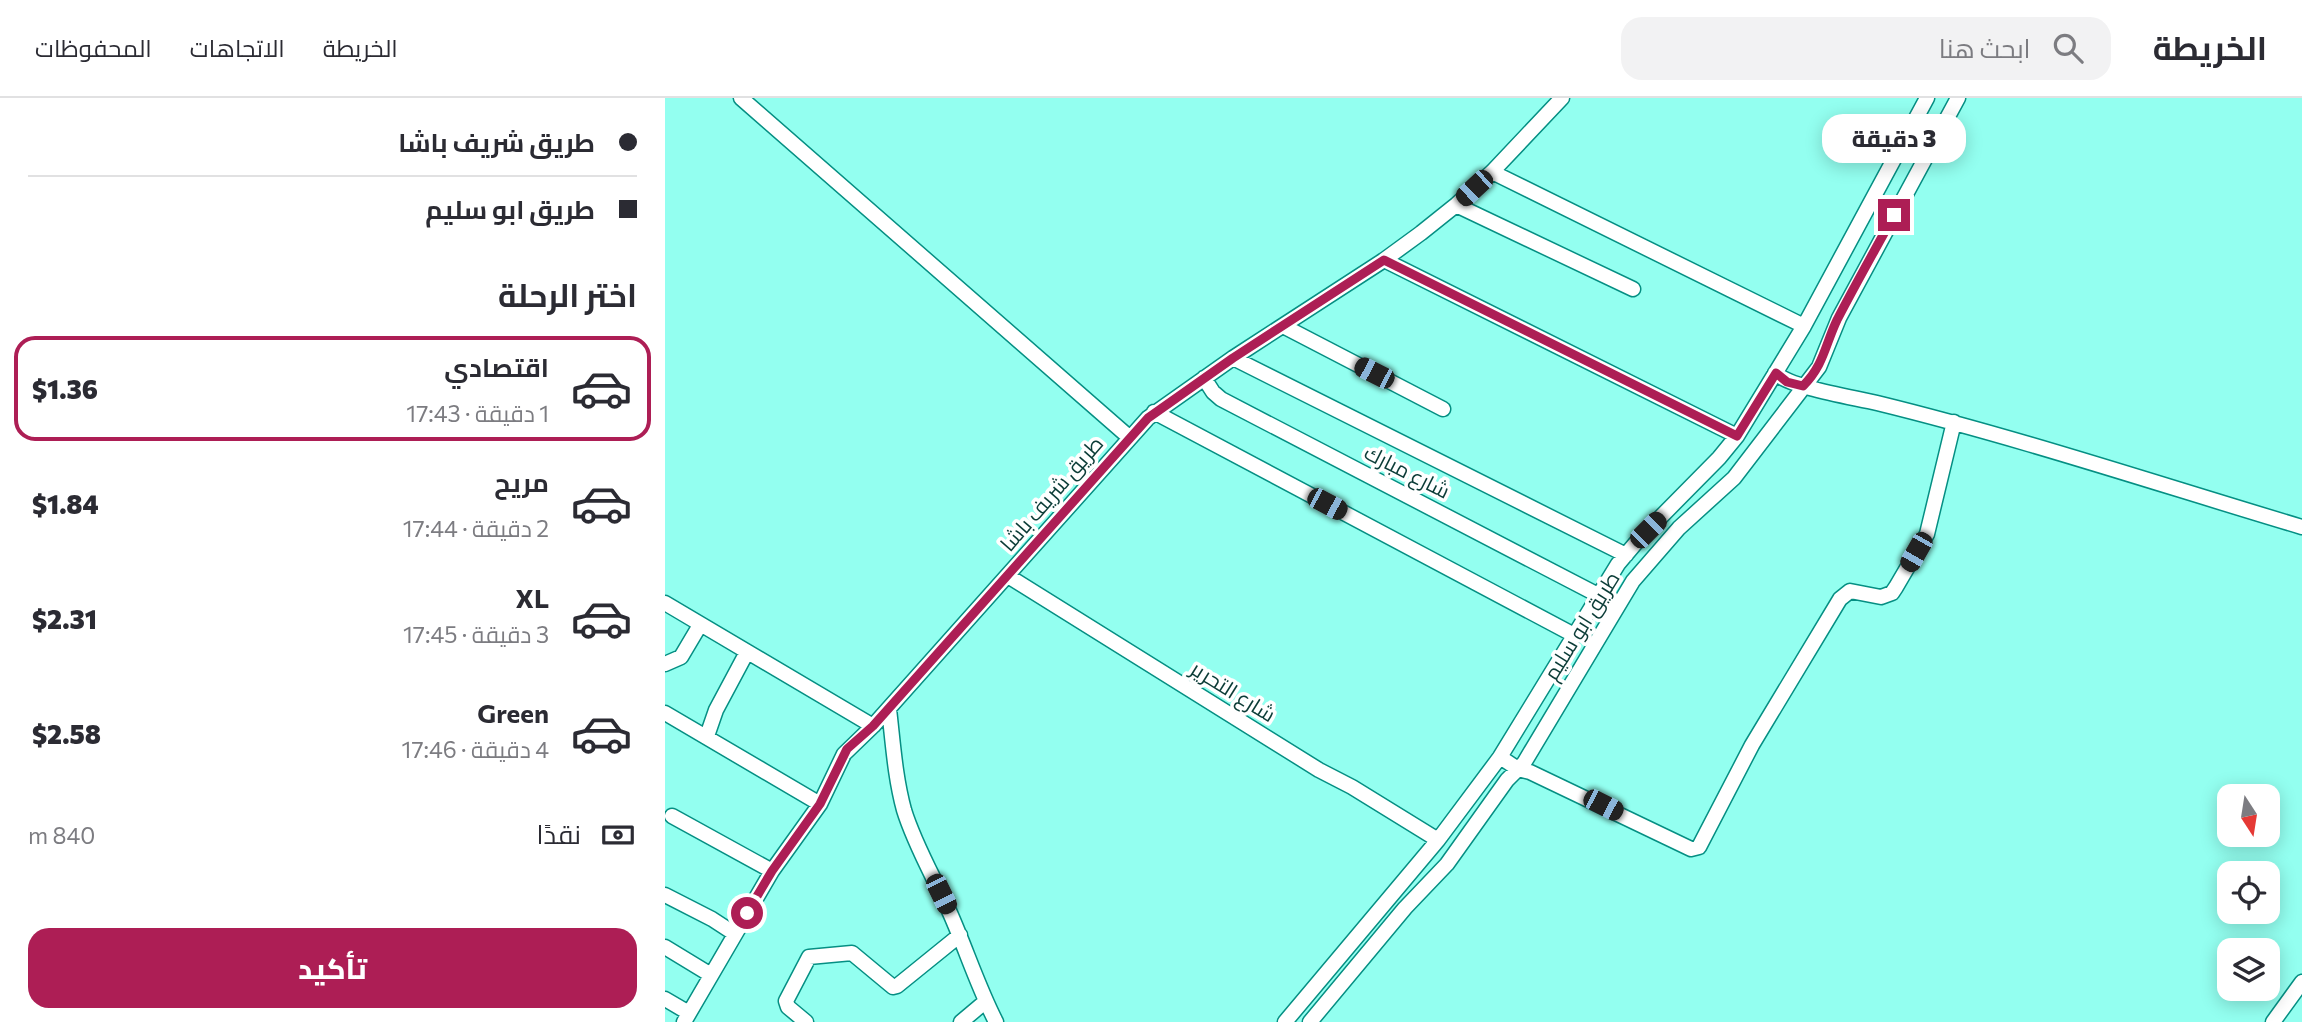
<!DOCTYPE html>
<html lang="ar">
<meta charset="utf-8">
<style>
:root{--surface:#fff;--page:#f2f2f3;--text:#2b2b33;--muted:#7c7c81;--line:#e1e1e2;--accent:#ad1e55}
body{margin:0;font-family:Commissioner,Cairo,sans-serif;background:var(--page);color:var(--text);direction:rtl;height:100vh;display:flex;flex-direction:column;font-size:26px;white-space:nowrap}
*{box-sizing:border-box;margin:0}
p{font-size:23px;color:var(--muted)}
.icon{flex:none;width:38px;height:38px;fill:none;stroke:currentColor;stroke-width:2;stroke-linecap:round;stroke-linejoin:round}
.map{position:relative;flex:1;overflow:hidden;direction:ltr}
.side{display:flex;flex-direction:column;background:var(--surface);width:665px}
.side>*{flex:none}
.guide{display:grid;align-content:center;height:154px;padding:0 28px;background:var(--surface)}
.needle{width:46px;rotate:168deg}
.buttons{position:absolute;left:1552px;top:686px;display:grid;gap:14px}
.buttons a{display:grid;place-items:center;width:63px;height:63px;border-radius:14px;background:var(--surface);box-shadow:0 4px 18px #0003;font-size:35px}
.end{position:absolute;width:32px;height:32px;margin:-16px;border:9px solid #ad1e55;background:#fff;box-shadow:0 0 0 4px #fff}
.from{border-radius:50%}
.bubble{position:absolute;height:49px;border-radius:21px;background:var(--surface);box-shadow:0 4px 18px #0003;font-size:23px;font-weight:800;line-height:49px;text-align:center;direction:rtl}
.car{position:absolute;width:21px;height:42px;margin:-21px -10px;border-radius:9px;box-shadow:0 0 5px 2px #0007;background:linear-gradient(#222 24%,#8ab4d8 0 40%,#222 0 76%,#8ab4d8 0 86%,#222 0)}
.guide b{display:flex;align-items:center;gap:24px;height:66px;font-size:26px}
.guide b+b{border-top:2px solid var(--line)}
.guide i{width:18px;height:18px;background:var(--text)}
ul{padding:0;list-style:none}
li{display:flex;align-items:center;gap:21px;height:105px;margin:0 14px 10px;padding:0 14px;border:4px solid transparent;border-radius:21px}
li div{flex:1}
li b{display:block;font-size:26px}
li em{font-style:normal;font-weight:800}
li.selected{border-color:var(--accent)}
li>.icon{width:63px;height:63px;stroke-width:1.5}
h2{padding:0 28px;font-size:32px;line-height:84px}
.pay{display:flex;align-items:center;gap:18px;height:77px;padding:0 28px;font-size:26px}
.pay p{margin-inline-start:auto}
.cta{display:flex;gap:14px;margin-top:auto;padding:14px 28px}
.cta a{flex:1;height:80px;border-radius:21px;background:var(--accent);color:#fff;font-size:28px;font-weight:800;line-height:80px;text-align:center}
header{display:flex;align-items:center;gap:42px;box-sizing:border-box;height:98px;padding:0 35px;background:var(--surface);border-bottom:2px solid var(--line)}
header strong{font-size:33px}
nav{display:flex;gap:38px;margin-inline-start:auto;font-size:24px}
.search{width:490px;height:63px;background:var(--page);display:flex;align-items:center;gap:18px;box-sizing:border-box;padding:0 24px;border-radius:21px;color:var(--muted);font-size:26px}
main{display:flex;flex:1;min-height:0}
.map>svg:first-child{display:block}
</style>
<header>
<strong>الخريطة</strong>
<div class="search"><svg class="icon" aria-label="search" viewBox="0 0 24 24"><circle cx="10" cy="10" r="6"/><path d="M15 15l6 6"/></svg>ابحث هنا</div>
<nav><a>الخريطة</a><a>الاتجاهات</a><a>المحفوظات</a></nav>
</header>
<main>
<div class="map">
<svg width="1637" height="924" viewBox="0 0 1637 924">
<rect width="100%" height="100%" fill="#93fff0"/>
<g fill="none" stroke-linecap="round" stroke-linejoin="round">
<!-- minor casing -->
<g stroke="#058f83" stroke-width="17">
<path id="minor" d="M76 0 465 340
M827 74 1139 228
M791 107 968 191
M719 162 1072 338
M618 228 778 311
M568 260 961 457
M1110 275C1127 290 1187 299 1212 305 1355 340 1496 387 1637 429
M539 280 548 294 556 301 933 497
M489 314 909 537
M343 478 654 672 687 689 773 742
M0 505 208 628
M0 566 16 559 35 527
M224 611C228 645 230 679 239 712 250 748 270 781 285 815 301 851 313 889 331 924
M0 615 155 706
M42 638 51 612 82 554
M835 659 853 671 865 674 1026 751 1034 749 1087 647 1175 501 1185 493 1216 499 1227 495 1231 489 1262 436 1289 324
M7 718 107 773
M0 797 47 821 70 836
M0 849 46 877
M0 901 24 915
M19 924 107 773 155 706 179 656 208 628 483 320 568 260 719 162 756 135 791 107 827 74 897 0
M141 924 123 909 121 903 144 859 187 855 228 889 232 888 295 837
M296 924 321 903
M620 924 773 742 835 659 953 466 975 440 1054 360 1072 338 1139 228 1262 0
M645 924 740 810 782 766 842 682 859 665 968 483 1014 430 1069 380 1154 269 1174 220 1293 0
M1608 924 1637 884"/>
</g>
<!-- minor -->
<use href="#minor" stroke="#fff" stroke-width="14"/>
</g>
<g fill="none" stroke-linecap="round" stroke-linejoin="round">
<!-- route -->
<path stroke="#ad1e55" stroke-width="9" d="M82 815 107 773 155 706 182 651 208 628 483 320 568 260 719 162 1072 338 1111 275 1122 284 1138 288C1159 267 1160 247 1172 222 1190 187 1210 152 1229 117"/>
</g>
<g text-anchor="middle" stroke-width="7" stroke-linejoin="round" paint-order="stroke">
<!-- street labels -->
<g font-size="21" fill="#0b3c37" stroke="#fff">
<text transform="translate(742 374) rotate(27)" y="7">شارع مبارك</text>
<text transform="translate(387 396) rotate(-49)" y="7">طريق شريف باشا</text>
<text transform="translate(917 528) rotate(-58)" y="7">طريق ابو سليم</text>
<text transform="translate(568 594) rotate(32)" y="7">شارع التحرير</text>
</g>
</g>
</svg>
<div class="buttons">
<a><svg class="needle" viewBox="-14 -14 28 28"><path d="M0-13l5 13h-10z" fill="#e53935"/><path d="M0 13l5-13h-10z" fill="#7c7c81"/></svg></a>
<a><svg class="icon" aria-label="locate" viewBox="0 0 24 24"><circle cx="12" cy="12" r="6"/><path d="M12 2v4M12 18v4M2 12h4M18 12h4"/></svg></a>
<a><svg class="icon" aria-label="layers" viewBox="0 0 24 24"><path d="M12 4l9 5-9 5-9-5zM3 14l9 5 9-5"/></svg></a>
</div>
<i class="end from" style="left:82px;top:815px"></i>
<i class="end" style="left:1229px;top:117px"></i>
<div class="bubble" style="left:1157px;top:16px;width:144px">3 دقيقة</div>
<i class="car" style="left:809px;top:90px;rotate:227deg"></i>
<i class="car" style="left:709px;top:275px;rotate:297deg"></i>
<i class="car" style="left:662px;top:406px;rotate:118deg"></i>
<i class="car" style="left:983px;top:432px;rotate:45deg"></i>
<i class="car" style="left:1251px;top:454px;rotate:210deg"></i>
<i class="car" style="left:938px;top:707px;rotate:117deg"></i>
<i class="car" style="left:276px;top:796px;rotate:154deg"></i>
</div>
<section class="side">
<div class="guide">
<b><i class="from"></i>طريق شريف باشا</b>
<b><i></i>طريق ابو سليم</b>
</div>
<h2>اختر الرحلة</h2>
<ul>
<li class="selected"><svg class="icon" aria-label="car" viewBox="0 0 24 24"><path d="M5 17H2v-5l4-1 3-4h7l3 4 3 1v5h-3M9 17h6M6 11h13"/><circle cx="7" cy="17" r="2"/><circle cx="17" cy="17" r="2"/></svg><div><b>اقتصادي</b><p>1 دقيقة · 17:43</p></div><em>$1.36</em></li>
<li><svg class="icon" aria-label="car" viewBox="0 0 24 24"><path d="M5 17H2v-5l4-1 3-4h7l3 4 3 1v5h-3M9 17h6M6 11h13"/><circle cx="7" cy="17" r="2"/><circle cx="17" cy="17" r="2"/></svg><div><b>مريح</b><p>2 دقيقة · 17:44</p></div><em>$1.84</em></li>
<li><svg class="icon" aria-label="car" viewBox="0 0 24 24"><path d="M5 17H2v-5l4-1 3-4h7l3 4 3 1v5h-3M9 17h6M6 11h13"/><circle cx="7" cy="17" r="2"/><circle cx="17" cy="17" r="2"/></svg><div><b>XL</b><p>3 دقيقة · 17:45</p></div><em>$2.31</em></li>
<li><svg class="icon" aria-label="car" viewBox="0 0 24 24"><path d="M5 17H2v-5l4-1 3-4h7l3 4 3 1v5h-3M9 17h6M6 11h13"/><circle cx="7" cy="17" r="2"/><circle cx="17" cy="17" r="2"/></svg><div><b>Green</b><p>4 دقيقة · 17:46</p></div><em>$2.58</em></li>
</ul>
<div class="pay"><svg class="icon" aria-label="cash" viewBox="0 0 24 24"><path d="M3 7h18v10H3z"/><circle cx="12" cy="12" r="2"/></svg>نقدًا<p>840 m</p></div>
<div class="cta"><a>تأكيد</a></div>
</section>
</main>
